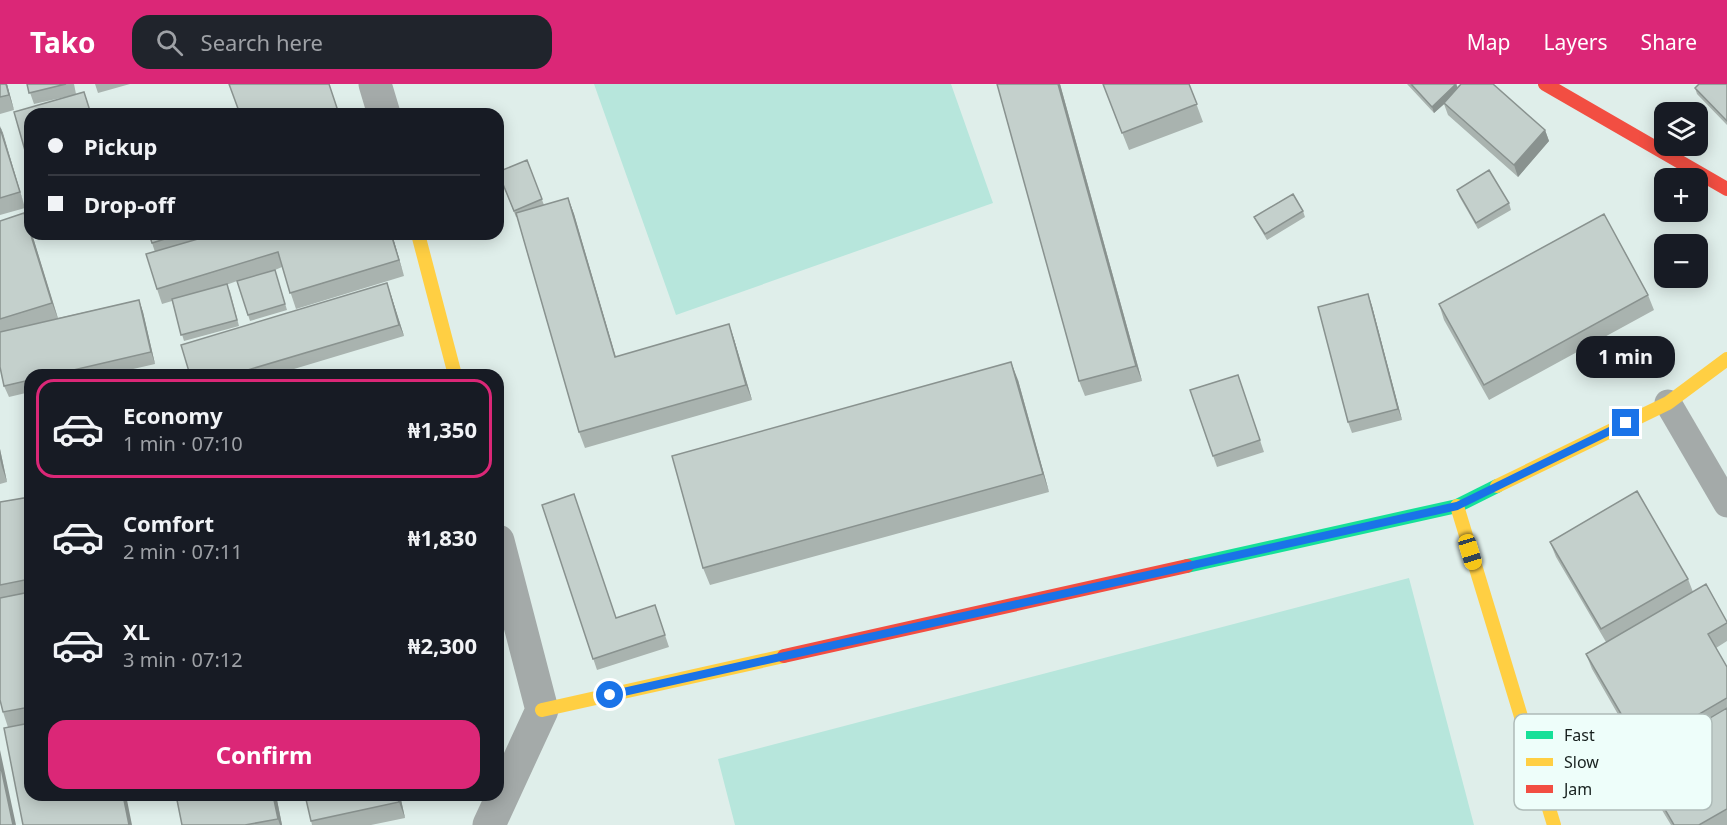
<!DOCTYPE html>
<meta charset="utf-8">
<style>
:root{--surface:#171b24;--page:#20242c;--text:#f1f3f6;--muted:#9ea1a6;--line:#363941;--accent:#db2777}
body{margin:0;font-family:"Noto Sans",sans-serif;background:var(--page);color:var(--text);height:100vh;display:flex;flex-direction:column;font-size:22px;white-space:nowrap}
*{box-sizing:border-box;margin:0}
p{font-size:20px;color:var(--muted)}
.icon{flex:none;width:33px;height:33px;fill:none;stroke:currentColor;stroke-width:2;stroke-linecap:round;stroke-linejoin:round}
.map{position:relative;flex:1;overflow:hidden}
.panel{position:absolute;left:24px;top:285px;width:480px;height:432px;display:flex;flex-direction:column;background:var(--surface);border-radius:18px;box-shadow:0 3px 15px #0003}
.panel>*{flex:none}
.guide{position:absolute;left:24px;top:24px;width:480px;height:132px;border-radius:18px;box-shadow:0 3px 15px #0003;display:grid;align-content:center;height:132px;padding:0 24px;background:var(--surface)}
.buttons{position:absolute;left:1654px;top:18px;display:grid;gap:12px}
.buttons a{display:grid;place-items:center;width:54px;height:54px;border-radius:12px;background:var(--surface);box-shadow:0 3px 15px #0003;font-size:30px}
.end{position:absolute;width:27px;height:27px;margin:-14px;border:8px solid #1a73e8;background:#fff;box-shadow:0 0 0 3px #fff}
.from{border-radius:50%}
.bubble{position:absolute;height:42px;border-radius:18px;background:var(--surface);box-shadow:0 3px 15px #0003;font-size:20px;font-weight:700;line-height:42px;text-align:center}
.car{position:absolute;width:18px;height:36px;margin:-18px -9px;border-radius:8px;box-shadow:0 0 4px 2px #0007;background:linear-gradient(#f5c518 24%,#345 0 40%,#f5c518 0 76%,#345 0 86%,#f5c518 0)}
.guide b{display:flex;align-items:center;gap:21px;height:57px;font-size:22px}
.guide b+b{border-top:2px solid var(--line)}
.guide i{width:15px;height:15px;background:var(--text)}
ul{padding:10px 0 0;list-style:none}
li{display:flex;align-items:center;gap:18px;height:99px;margin:0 12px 9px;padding:0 12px;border:3px solid transparent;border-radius:18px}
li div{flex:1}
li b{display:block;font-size:22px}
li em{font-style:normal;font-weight:700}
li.current{border-color:var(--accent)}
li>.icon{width:54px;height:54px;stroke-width:1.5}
.primary-button{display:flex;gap:12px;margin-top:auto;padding:12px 24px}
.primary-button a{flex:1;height:69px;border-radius:18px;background:var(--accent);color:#fff;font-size:24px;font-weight:700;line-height:69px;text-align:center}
header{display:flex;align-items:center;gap:36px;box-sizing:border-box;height:84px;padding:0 30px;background:var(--accent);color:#fff}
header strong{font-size:28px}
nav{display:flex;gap:33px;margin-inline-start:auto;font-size:21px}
.search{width:420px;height:54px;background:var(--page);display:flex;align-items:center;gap:15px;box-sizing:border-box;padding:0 21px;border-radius:18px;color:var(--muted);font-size:22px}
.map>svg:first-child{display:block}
</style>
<header>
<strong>Tako</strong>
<div class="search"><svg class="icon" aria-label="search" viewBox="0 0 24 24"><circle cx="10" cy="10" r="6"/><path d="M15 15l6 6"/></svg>Search here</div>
<nav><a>Map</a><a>Layers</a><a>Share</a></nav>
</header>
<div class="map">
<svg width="1727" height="741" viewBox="0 0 1727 741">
<rect width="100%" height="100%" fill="#dfeeea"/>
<!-- green -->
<path fill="#b7e6dc" d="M594 0H951L993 119 676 231Z
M1409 494 1474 741H735L718 675Z"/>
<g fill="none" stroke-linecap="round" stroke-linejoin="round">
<!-- lane -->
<path stroke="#a4aaa9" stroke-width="27" d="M1668 319 1727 420"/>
<!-- street -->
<path stroke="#a4aaa9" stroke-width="33" d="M375 0 384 30
M489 741 542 626 498 457"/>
<!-- fast -->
<path stroke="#16e098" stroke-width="14" d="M1187 482 1457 422 1497 402"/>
<!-- slow -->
<path stroke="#ffcf43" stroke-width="14" d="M418 150 455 291
M1497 402 1668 319 1727 275
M1457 422 1554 741
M542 626 784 572"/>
<!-- jam -->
<path stroke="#f24e42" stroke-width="14" d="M1545 0 1727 105
M784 572 1187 482"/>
</g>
<!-- wall -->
<path fill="#a9b3af" d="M0 0H7L14 26 0 30Z
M27 0H74L76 10 84 8 88 19 74 11 34 20Z
M95 0H130L98 9Z
M997 0H1060L1142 297 1085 312 1079 297Z
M1103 0H1189L1203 38 1129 66Z
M1407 0H1456L1458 4 1545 46 1549 57 1518 93 1448 31 1444 20 1434 29Z
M1727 0V41L1697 10 1695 4Z
M0 42 25 124 0 131Z
M527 76 544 121 568 114 574 130 616 273 729 240 734 255 752 316 585 364 579 348 517 133H516L498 88Z
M1457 106 1509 119 1511 126 1478 145 1459 112Z
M1303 127 1305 133 1267 156 1257 139 1254 133Z
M0 137 32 150 58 234 139 216 143 228 155 280 107 291H30V308L9 313 4 302 0 283Z
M149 150H392L404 192 296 225 282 183 275 186 287 226 250 237 237 197 226 201 230 207 239 242 184 257 172 217 162 220 157 205 155 168Z
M1368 210 1372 222 1402 336 1352 349 1348 338Z
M391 211 404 252 274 291H190Z
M1648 211 1654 226 1489 316 1444 236 1439 220Z
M1238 291 1264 368 1217 383 1190 306Z
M1018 296 1049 408 710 501 703 484Z
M0 365 7 398 0 400Z
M30 413V711L3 628 0 616V418Z
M542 421 616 534 655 521 669 563 597 586Z
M1550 458 1688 495 1693 508 1727 538V557L1716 564 1727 583V741H1671L1642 693 1637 677 1643 674 1592 585 1586 570 1606 558 1556 473Z
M176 711H276L282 741H182Z
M305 711H400L405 734 371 741H312Z"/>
<!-- shaded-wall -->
<path fill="#89928f" d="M6 0H7L14 26 9 11Z
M1058 0H1060L1142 297 1136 282Z
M1456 0 1459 7 1434 29 1432 23Z
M0 42 3 49 25 124 20 108Z
M1545 46 1549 57 1518 93 1514 81Z
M568 114 574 130 620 288 615 273Z
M31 150H32L58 235 52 219Z
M391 150H392L404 192 399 176Z
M387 199 391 211 404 252 399 241Z
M1368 210 1372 222 1402 336 1398 325Z
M139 216 143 228 155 280 151 268Z
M729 240 734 255 752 316 746 301Z
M1011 278 1018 296 1049 408 1043 390Z
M0 365 7 398 2 383 0 375Z
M0 666 16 741H13L0 679Z
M123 711H126L132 741H129Z
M273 711H276L282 741H280L278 735Z
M397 711H400L405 734 399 718Z"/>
<!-- building -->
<path fill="#c4d0cc" stroke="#89928f" stroke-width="1.5" d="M0 0H6L9 11 0 13Z
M27 0H66L29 9Z
M229 0H329L339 30H240Z
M997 0H1058L1136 282 1079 297Z
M1103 0H1189L1197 20 1122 49Z
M1411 0H1456L1432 23Z
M1461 0H1493L1545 46 1514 81 1444 19Z
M1699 0H1727V37L1695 4Z
M84 8 91 30H30V84L14 28Z
M0 44 20 108 0 114Z
M527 76 542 115 514 127 498 88Z
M1489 86 1509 119 1476 139 1457 106Z
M1293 110 1303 127 1265 150 1254 133Z
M568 114 615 273 729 240 746 301 579 348 516 129Z
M24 129 52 219 0 235V137Z
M1604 130 1648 211 1484 301 1439 220Z
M149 150H181L152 159Z
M215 150H391L399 176 290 209 278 168 157 205 146 170Z
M275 186 285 220 248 231 237 197Z
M387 199 399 241 231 291H190L181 261Z
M227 200 237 236 181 251 172 215Z
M1368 210 1398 325 1348 338 1318 223Z
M139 216 151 268 52 291H30V296L4 302 0 283V248Z
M1011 278 1043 390 703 484 672 372Z
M1238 291 1260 356 1213 372 1190 306Z
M1637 407 1688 495 1601 545 1550 458Z
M574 410 616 534 655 521 665 551 593 575 542 421Z
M30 413V495L0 501V418Z
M1706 500 1727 538V539L1708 550 1727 583V614L1641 664 1586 570Z
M30 508V623L3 628 0 616V514Z
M1727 624V725L1699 741H1674L1637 677Z
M30 639V711H123L129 741H23L4 644Z
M0 679 13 741H0Z
M176 711H273L278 735 245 741H182Z
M305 711H397L399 718 311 737Z"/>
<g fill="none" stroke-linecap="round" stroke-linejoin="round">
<!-- route -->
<path stroke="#1a73e8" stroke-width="8" d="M610 611 1457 422 1626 339"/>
</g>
<!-- legend -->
<rect x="1514" y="630" width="198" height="96" rx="9" fill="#eefefa" stroke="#aebbb8" stroke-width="1.5"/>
<rect x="1526" y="647" width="27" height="8" fill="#16e098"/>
<rect x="1526" y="674" width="27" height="8" fill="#ffcf43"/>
<rect x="1526" y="701" width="27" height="8" fill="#f24e42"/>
<g font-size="16" fill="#17201e">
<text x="1564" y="657">Fast</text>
<text x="1564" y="684">Slow</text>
<text x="1564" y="711">Jam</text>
</g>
</svg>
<div class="buttons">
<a><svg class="icon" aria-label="layers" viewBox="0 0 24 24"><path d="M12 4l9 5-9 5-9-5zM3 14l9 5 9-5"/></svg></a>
<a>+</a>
<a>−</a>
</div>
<i class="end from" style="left:610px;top:611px"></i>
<i class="end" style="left:1626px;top:339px"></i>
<div class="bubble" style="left:1576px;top:252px;width:99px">1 min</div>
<i class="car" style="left:1470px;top:468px;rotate:163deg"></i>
<div class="guide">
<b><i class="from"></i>Pickup</b>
<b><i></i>Drop-off</b>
</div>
<section class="panel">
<ul>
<li class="current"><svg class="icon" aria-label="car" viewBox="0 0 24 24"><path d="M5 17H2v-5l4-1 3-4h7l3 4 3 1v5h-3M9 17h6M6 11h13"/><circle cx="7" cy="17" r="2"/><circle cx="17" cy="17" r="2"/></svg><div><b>Economy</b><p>1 min · 07:10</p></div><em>₦1,350</em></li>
<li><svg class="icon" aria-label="car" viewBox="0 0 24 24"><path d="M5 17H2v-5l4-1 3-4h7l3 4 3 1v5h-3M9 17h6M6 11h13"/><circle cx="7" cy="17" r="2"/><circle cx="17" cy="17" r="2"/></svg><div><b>Comfort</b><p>2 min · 07:11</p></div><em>₦1,830</em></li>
<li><svg class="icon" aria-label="car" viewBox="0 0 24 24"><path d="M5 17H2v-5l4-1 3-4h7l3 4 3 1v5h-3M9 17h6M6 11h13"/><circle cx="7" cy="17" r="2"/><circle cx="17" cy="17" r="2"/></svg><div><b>XL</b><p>3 min · 07:12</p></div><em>₦2,300</em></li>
</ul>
<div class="primary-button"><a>Confirm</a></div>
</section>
</div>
